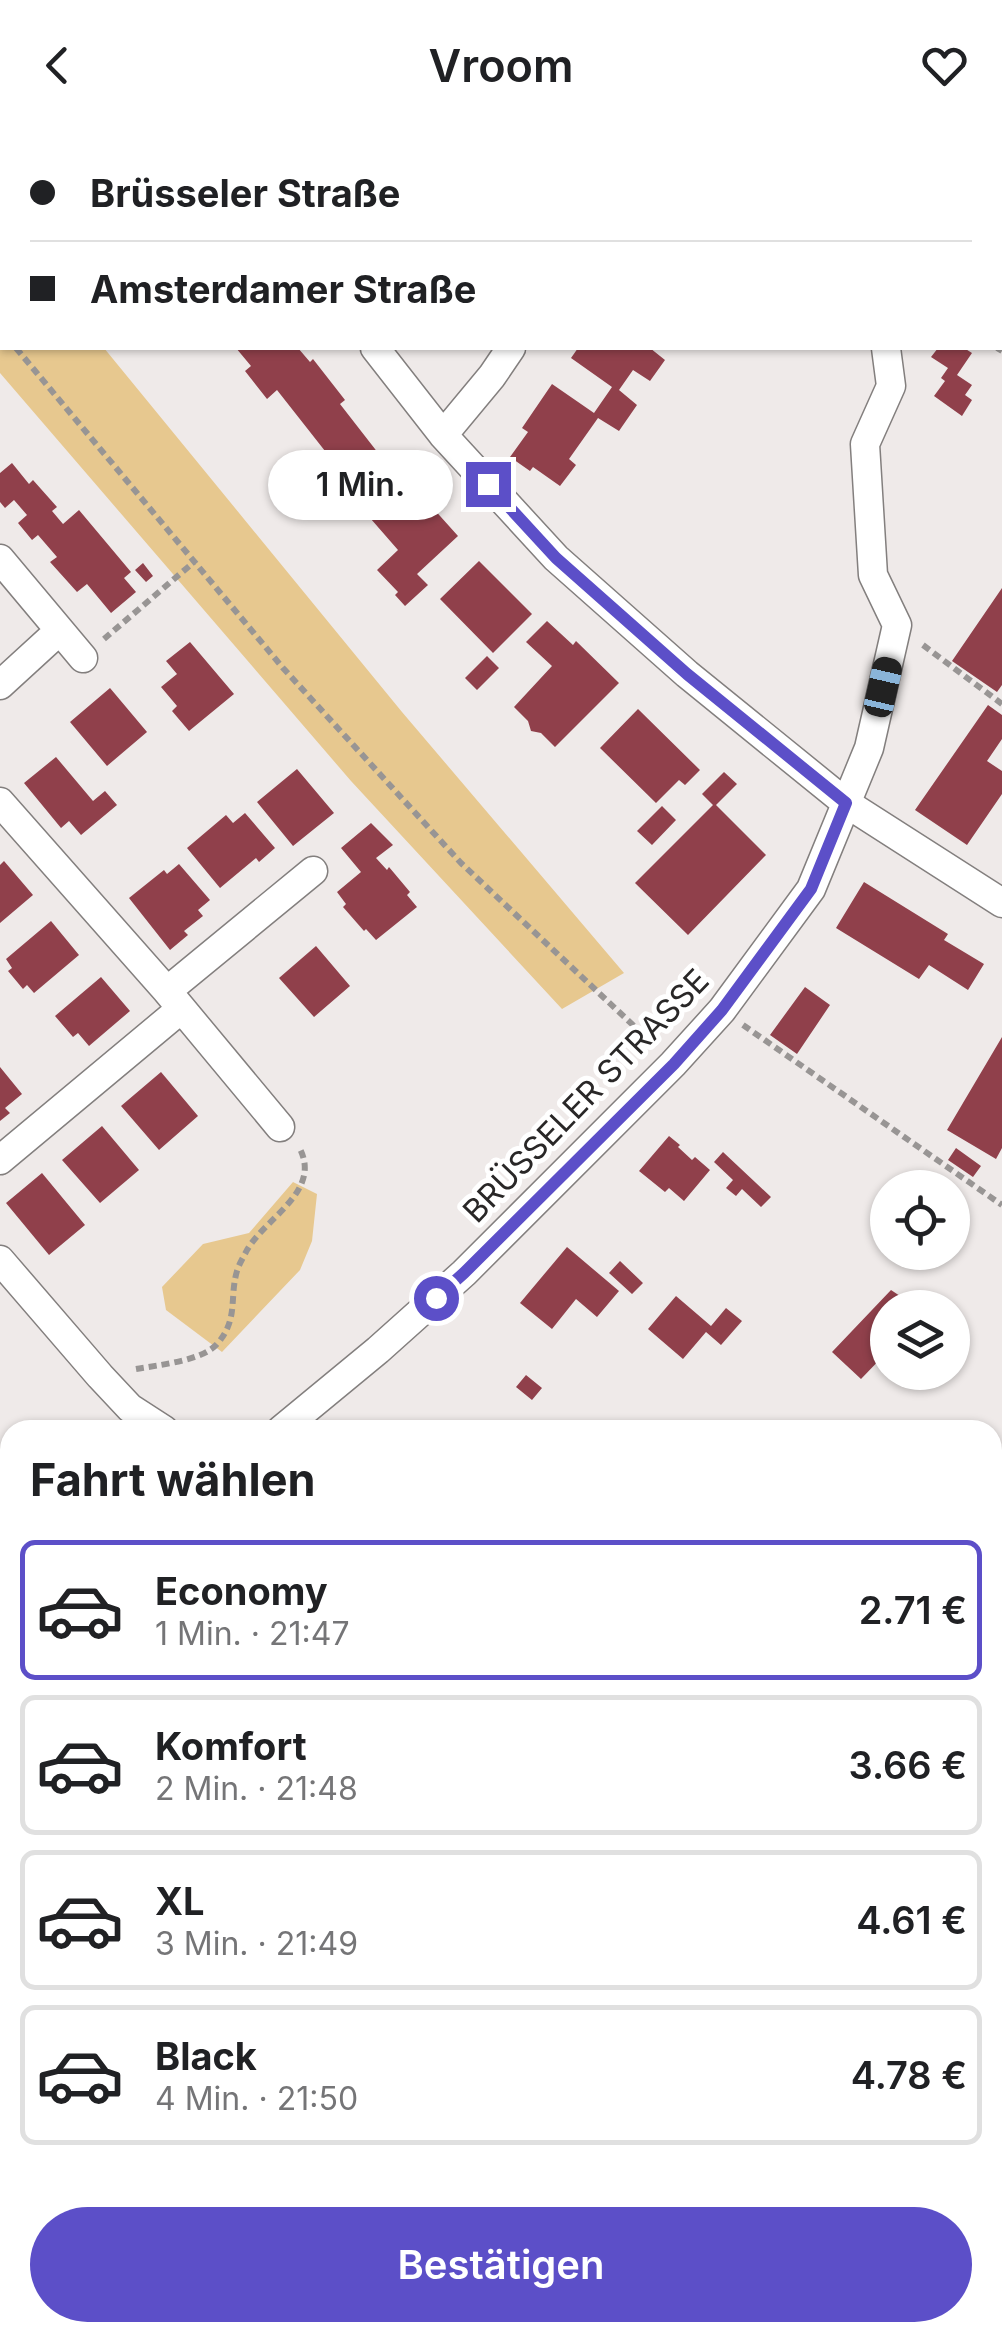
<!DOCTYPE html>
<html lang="de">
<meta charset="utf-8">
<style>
:root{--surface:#fff;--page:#f6f6f6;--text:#202124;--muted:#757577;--line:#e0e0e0;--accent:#5c4fc8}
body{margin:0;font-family:Inter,sans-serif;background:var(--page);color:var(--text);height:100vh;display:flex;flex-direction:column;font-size:38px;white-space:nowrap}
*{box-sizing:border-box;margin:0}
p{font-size:32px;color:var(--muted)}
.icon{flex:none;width:55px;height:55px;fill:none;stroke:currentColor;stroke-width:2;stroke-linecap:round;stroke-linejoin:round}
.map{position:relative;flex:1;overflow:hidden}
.panel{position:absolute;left:0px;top:1290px;width:1002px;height:922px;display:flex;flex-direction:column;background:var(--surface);border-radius:30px 30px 0 0;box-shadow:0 2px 8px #0004}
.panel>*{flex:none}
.top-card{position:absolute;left:0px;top:0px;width:1002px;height:220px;box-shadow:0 2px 8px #0004;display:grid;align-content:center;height:220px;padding:0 30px;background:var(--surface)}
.fabs{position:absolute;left:870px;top:1040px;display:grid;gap:20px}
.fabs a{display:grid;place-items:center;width:100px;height:100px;border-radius:50%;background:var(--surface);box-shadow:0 2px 8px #0004;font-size:50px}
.end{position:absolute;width:45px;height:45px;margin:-22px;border:12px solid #5c4fc8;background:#fff;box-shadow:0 0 0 5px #fff}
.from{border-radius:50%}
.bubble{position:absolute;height:70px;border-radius:35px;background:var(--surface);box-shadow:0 2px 8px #0004;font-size:32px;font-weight:600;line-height:70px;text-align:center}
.car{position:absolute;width:30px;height:60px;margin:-30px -15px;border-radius:12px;box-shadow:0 0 8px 2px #0007;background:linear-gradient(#222 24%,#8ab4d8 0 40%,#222 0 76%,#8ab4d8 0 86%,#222 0)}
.top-card b{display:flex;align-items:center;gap:35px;height:95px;font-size:38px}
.top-card b+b{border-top:2px solid var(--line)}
.top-card i{width:25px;height:25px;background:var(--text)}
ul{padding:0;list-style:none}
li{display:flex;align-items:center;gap:30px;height:140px;margin:0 20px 15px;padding:0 10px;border:5px solid var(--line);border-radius:15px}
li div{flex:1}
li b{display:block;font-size:38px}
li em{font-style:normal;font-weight:600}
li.current{border-color:var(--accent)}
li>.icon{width:90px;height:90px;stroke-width:1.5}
h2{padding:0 30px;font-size:45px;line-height:120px}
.action{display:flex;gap:20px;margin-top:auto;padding:20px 30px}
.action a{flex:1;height:115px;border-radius:60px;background:var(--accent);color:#fff;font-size:40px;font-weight:600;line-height:115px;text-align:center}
header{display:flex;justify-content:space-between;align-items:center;height:130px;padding:0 30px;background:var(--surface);font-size:45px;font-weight:600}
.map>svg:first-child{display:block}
</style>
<header><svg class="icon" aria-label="back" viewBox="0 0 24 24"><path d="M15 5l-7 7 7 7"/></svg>Vroom<svg class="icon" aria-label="heart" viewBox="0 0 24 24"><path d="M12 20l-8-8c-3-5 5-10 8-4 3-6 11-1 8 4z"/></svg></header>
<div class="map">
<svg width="1002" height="2212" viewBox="0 0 1002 2212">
<rect width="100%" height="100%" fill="#efeae9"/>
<!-- green -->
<path fill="#e7c88f" d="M0 91 2 94V218H104L402 582 624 843 562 879 351 651 0 243Z
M293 1052 317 1064 312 1111 300 1140 222 1222 166 1180 162 1157 203 1114 249 1103Z"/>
<!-- building -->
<path fill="#90404b" d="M236 218H298L310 232 313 229 345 270 340 274 382 328 353 351 366 365 397 338 458 406 417 444 428 455 405 476 395 465 398 462 377 440 398 420 357 373 338 390 324 374 331 369 322 358 337 344 321 324 325 321 277 260 267 269 245 241 251 236Z
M578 218H650L665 230 650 251 633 240 619 260 637 275 619 301 598 288 569 329 576 335 560 356 533 337 530 341 510 327 528 302 522 298 552 254 594 283 612 257 571 228Z
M938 218H964L972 223 957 245 972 255 965 265 972 270 962 286 934 266 945 251 941 248 948 238 931 227Z
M12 333 29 354 33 350 57 377 52 381 63 394 79 380 131 442 124 448 136 462 111 483 87 454 77 462 50 432 57 427 38 405 32 410 18 393 27 385 14 370 5 378 0 372V343Z
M479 431 532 484 493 523 440 469Z
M143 433 153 446 146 452 135 440Z
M1002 458V555L997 562 952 531Z
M547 491 573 515 576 511 619 553 555 617 541 603 531 601 528 591 514 577 552 536 526 512Z
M190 512 234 564 189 601 172 581 177 576 161 557 177 544 166 531Z
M487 526 499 538 477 560 465 548Z
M110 558 147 602 107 636 70 592Z
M988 575 1002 585V609L987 631 1002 641V664L967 715 915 680Z
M638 579 700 640 685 655 679 650 656 673 600 618Z
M56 627 93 671 105 661 117 675 81 705 69 691 61 698 24 653Z
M297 639 334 683 293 716 257 672Z
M724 642 737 654 716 675 766 725 688 805 635 753 713 675 702 664Z
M662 676 676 690 652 715 637 701Z
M245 683 275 718 259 732 256 728 220 758 187 718 226 685 233 693Z
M371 693 393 715 376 728 387 740 389 737 410 762 407 765 417 777 376 810 366 799 364 801 343 777 346 774 337 762 361 742 341 718Z
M4 731 33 765 0 793V735Z
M179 734 210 770 198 780 203 786 184 801 188 805 170 820 129 768 164 740 167 744Z
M864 752 948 804 944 810 984 834 968 860 929 835 919 849 836 798Z
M51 791 79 825 34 863 27 855 23 859 8 841 12 838 6 829Z
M316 816 350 856 314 887 279 848Z
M101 847 130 881 89 916 78 903 73 907 55 886Z
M805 857 830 875 797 924 770 905Z
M1002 907V1018L996 1029 947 1000Z
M0 937 22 964 5 978 10 983 0 991Z
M161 942 198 986 159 1020 121 976Z
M102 996 139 1040 100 1073 62 1030Z
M669 1006 680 1015 678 1017 692 1030 695 1027 710 1040 684 1071 669 1058 665 1062 639 1041Z
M956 1018 981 1036 973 1047 948 1030Z
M723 1022 771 1067 761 1077 742 1059 736 1066 726 1058 733 1050 714 1032Z
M42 1043 85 1095 49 1125 6 1073Z
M567 1117 619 1161 597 1187 576 1169 552 1199 520 1173Z
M620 1131 643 1153 632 1164 609 1143Z
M891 1160 918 1178H888V1221L861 1249 832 1222Z
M676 1166 711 1196 726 1178 742 1191 721 1215 706 1202 683 1229 648 1199Z
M526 1245 542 1258 532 1270 516 1257Z
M1002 1692V1724L992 1735V1703Z
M992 1810 1002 1818 992 1831Z
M7 1819 10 1825V1838L5 1840 10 1849V1912L0 1917V1823Z
M10 1947V1988L2 1992 0 1967 8 1963 1 1952Z
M992 2030 1002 2040V2099L992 2090Z
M0 2060 10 2083V2105L0 2109Z
M0 2118 10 2140V2157L0 2162Z
M10 2192V2202H29L34 2212H0V2197Z
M102 2202H156L136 2212H82Z
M351 2202H452L461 2212H333Z
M549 2202H569L577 2212H538Z
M684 2202H774L765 2212H693Z
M883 2202H912L919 2210 926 2202H938L948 2212H873Z"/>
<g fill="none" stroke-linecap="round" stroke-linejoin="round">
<!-- street casing -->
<g stroke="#837f7e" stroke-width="31">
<path id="street" d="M206 0 208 2
M648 2 649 0
M877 2V0
M375 218 443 305 556 428 687 544 846 673 1002 773
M443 305 492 246 511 218
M0 429 83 528
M0 555 59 501
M0 672 167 861 280 997
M167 861 313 741
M0 1030 181 879
M0 1130 100 1246 130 1278 164 1300
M281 1300 378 1220 464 1143 673 934 722 880 811 759 869 618 897 495 873 445 865 314 891 256 886 218
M0 1525 10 1517
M992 1947 1002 1957"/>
</g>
<!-- secondary casing -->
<g stroke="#837f7e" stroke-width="44">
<path id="secondary" d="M0 1687 10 1703
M259 2202 264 2212"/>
</g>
<!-- path -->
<path stroke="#989594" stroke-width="6" stroke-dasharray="8 5" stroke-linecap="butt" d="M922 0 926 2
M1000 50 1002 51
M0 198 2 201
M16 218 283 538 461 733 652 913
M997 218 1002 221
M104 509 194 432
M923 515 1002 574
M743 895 1002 1075
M136 1239C158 1235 202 1231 217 1214 239 1189 229 1168 237 1141 239 1134 244 1126 247 1120 266 1087 323 1061 299 1017"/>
<!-- street -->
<use href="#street" stroke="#fff" stroke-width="28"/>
<!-- secondary -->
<use href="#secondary" stroke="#fff" stroke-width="40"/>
</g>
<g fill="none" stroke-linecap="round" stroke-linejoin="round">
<!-- route -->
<path stroke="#5c4fc8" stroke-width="12" d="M436 1168 464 1143 674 934 722 880 811 759 846 673 687 544 556 428 488 354"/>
</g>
<g text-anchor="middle" stroke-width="10" stroke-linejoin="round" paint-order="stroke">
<!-- street labels -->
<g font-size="32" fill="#292727" stroke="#fff">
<text transform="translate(586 966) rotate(-46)" y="11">BRÜSSELER STRASSE</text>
</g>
</g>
</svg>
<div class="fabs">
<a><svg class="icon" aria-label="locate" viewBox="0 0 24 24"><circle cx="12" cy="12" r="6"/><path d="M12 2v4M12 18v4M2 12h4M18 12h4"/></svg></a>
<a><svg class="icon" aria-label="layers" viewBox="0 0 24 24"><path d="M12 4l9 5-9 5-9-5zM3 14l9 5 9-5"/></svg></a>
</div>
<i class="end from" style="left:436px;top:1168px"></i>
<i class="end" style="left:488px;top:354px"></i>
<div class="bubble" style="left:268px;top:320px;width:185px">1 Min.</div>
<i class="car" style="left:883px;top:557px;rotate:13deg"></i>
<div class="top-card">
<b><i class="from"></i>Brüsseler Straße</b>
<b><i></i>Amsterdamer Straße</b>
</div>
<section class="panel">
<h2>Fahrt wählen</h2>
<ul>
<li class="current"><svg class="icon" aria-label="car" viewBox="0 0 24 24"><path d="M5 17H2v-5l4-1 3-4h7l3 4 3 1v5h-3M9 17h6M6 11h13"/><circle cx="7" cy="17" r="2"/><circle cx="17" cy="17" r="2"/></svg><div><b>Economy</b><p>1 Min. · 21:47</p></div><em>2.71 €</em></li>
<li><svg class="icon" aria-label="car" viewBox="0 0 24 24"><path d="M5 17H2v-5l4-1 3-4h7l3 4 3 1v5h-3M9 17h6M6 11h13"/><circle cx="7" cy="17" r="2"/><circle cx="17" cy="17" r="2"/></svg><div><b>Komfort</b><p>2 Min. · 21:48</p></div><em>3.66 €</em></li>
<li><svg class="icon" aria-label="car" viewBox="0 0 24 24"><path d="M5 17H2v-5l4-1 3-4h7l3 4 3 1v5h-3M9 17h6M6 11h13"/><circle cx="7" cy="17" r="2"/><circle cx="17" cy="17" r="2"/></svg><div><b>XL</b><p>3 Min. · 21:49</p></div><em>4.61 €</em></li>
<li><svg class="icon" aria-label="car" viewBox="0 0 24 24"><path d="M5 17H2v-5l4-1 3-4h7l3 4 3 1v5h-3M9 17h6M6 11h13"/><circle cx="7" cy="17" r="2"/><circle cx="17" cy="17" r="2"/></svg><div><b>Black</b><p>4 Min. · 21:50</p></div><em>4.78 €</em></li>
</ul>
<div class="action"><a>Bestätigen</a></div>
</section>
</div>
